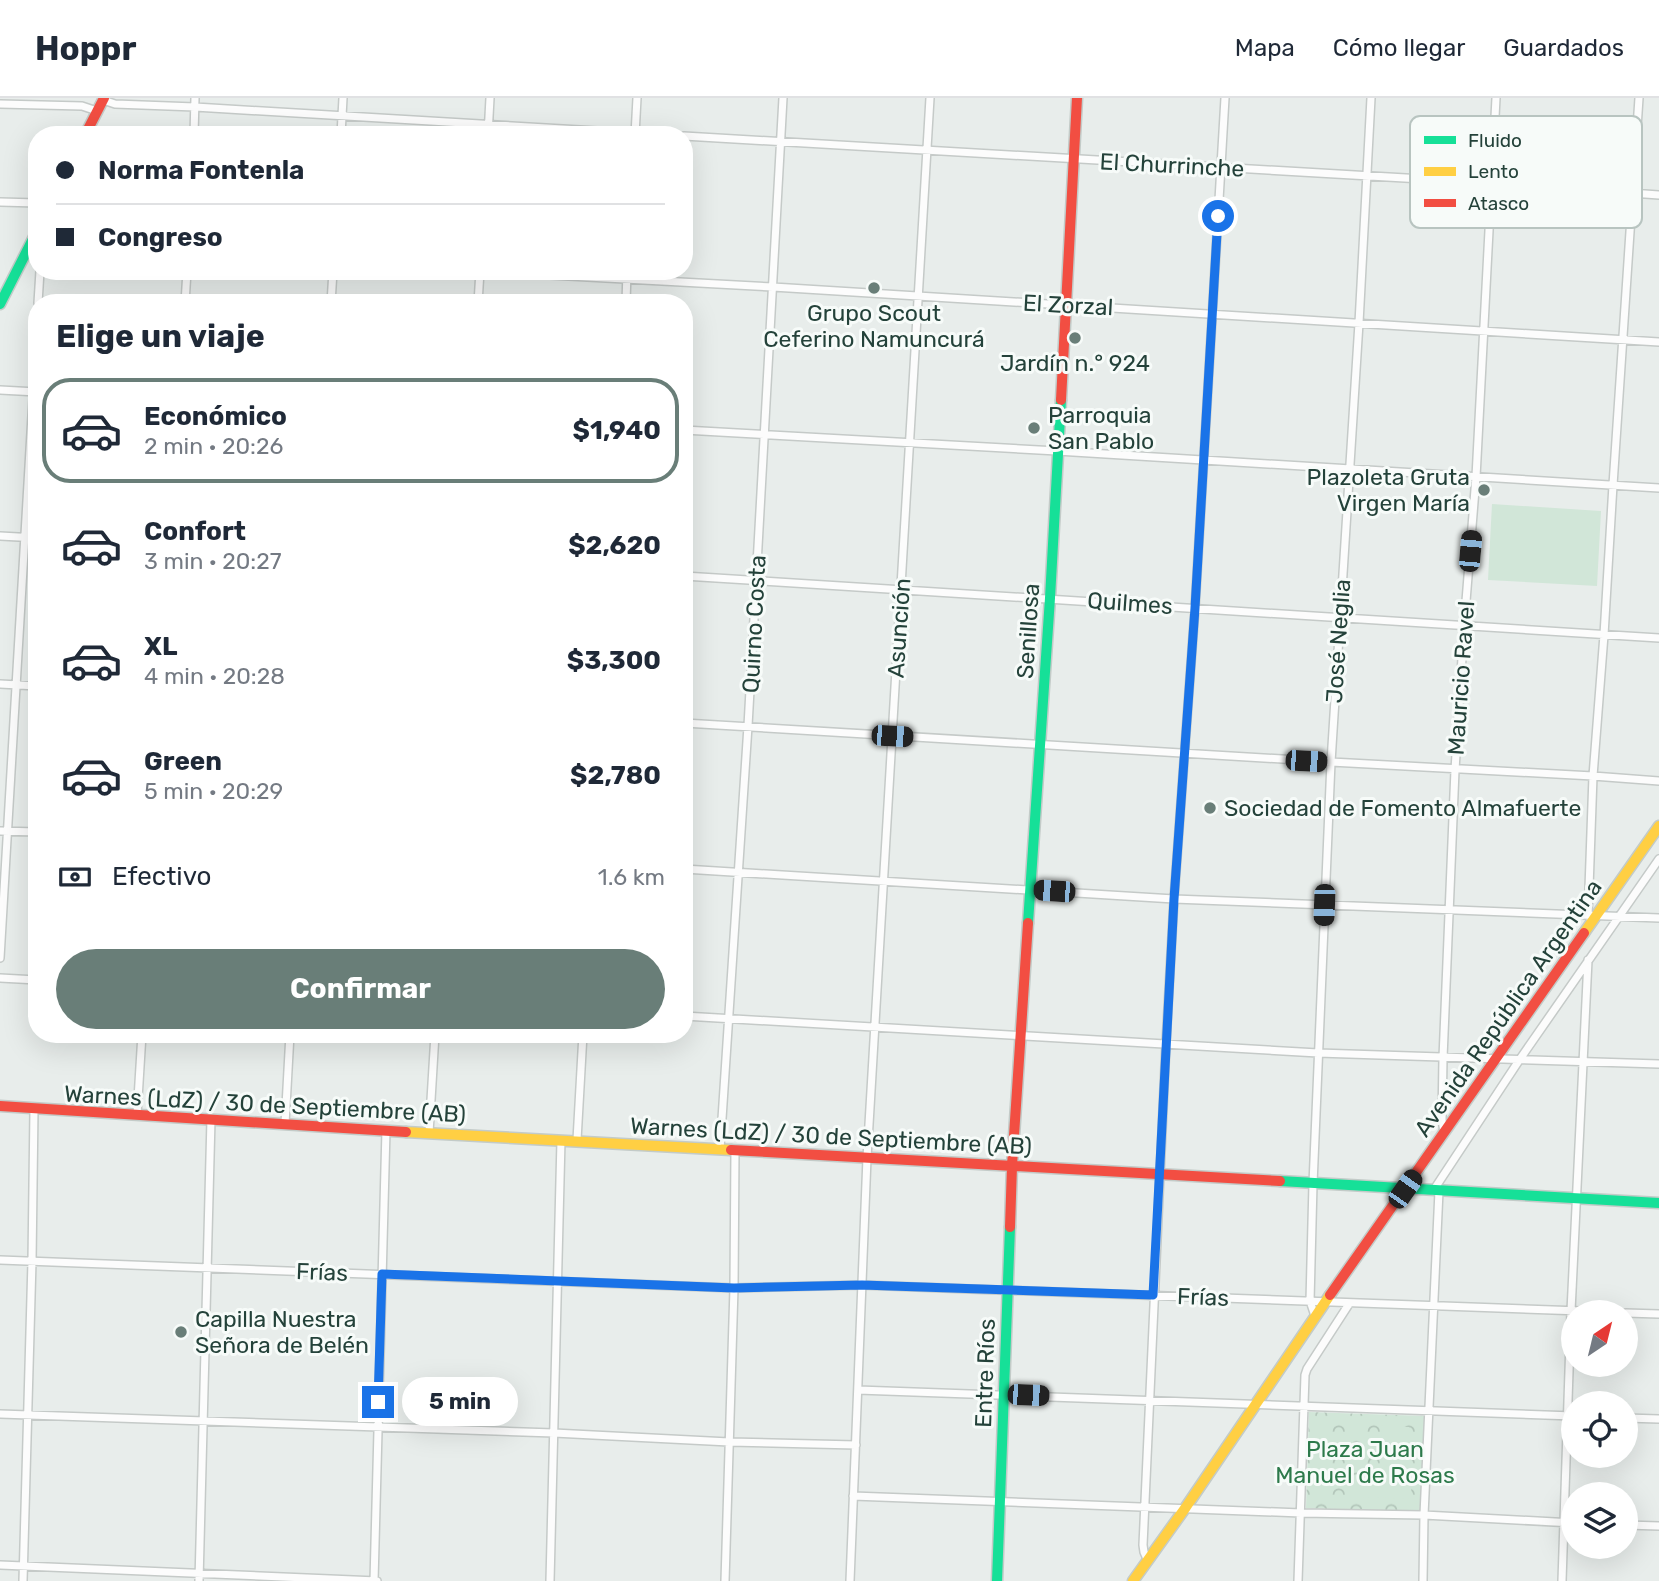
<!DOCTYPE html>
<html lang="es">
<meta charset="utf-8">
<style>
:root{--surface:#fff;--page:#f2f2f3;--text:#1f2937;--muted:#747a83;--line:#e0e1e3;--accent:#697e78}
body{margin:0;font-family:Rubik,sans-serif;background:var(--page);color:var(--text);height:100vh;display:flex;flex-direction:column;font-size:26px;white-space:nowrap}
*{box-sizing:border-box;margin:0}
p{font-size:23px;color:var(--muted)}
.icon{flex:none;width:38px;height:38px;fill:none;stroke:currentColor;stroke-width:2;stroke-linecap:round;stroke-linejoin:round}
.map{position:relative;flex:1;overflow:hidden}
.details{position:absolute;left:28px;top:196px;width:665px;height:749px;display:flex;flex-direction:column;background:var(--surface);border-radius:28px;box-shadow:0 7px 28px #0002}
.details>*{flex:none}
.guide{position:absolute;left:28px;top:28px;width:665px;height:154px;border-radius:28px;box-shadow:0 7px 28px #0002;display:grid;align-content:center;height:154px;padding:0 28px;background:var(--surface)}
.needle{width:46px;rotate:35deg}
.buttons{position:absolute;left:1561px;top:1202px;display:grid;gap:14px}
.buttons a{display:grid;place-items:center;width:77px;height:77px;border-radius:50%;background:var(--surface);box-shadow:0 7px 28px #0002;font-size:35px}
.end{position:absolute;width:32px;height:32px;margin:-16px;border:9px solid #1a73e8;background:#fff;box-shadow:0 0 0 4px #fff}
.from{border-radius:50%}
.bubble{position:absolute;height:49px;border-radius:24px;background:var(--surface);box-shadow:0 7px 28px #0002;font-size:23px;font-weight:700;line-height:49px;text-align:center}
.car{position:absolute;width:21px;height:42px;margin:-21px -10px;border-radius:9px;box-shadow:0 0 5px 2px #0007;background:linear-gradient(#222 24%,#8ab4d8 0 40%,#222 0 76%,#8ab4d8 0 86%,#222 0)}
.guide b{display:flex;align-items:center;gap:24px;height:66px;font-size:26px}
.guide b+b{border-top:2px solid var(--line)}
.guide i{width:18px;height:18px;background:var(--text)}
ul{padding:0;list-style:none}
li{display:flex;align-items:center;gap:21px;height:105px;margin:0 14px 10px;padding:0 14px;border:4px solid transparent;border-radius:28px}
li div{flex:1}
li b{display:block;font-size:26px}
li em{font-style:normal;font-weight:700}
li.active{border-color:var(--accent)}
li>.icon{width:63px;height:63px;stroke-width:1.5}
h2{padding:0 28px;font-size:32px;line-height:84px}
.pay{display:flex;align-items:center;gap:18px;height:77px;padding:0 28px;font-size:26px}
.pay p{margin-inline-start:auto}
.button{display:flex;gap:14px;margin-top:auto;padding:14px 28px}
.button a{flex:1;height:80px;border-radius:42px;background:var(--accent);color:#fff;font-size:28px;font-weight:700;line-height:80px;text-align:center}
header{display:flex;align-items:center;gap:42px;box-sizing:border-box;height:98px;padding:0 35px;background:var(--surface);border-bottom:2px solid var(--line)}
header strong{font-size:33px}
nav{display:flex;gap:38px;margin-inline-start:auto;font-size:24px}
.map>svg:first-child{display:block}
</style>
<header>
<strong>Hoppr</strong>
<nav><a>Mapa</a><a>Cómo llegar</a><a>Guardados</a></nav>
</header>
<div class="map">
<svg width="1659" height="1483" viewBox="0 0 1659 1483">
<defs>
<pattern id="forest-crowns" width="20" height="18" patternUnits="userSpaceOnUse" patternTransform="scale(1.75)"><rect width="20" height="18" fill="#d1e6d8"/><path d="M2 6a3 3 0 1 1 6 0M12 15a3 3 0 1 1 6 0" fill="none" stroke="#b3c6ba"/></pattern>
</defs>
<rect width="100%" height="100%" fill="#e8edeb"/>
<!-- forest -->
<path fill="url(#forest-crowns)" d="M1309 1314 1425 1318 1422 1415 1306 1410Z"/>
<!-- pitch -->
<path fill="#d1e6d8" d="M1492 406 1601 413 1597 488 1488 482Z
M1382 1327 1409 1329V1347L1381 1346Z
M1343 1335 1353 1342 1355 1354 1341 1356 1335 1347Z
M1381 1348 1408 1349V1368L1380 1367Z
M1362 1372 1412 1374 1411 1401 1361 1399Z"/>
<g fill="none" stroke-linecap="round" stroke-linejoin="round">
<!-- street casing -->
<g stroke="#c5cac8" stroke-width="10">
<path id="street" d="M103 2 115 6 195 9 665 37
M0 6 82 8 97 13
M194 37 195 0
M341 37 343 0
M488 37 490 0
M635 37 637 0
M684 38 1491 85 1659 97
M0 104 37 105
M477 173 773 189 1659 244
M38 205 40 173
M185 205 187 173
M331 205 333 173
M478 205 480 173
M626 205 627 173
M0 292 37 294
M684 332 1057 353 1659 390
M0 438 37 440
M684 478 1659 540
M0 586 37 588
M684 625 1331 664 1593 678 1659 683
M0 733 37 734
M684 771 1174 801 1659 820
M1588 818 1593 678 1604 537 1613 387 1639 0
M0 860 37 233
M0 880 37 882
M684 918 1318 955 1659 966
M137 1017 142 936
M285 1026 290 936
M1444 1034 1442 1022 1443 960 1455 672 1464 528 1476 379 1496 0
M429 1035 435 936
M577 1042 583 936
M720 1051 748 628 783 0
M1433 1093 1520 961 1659 761
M0 1162 734 1190 862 1187 1609 1214
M1626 1215 1659 1216
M1315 1218 1310 1203 1313 1086 1331 664 1359 225 1371 0
M858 1292 1573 1318
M0 1316 554 1335 729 1344 856 1347
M1626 1320 1659 1321
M853 1398 1301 1415 1424 1417 1573 1425
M1626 1427 1659 1428
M1148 1463 1144 1454 1143 1447 1166 946 1174 801 1195 510 1225 0
M0 1467 377 1483
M23 1483 32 1163 34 1011
M199 1483 211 1021
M374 1483 386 1032
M550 1483 561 1042
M725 1483 734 1190 735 1052
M850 1483 867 1060 930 0
M1298 1483 1305 1277 1307 1271 1349 1206
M1423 1483 1424 1417 1439 1093
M1562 1483 1571 1213 1588 862"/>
</g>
<!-- fast casing -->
<g stroke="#c3cbc8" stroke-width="13">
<path id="fast" d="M0 206 37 133
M1028 825 1050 500 1061 302
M1280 1083 1659 1105
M997 1483 1010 1129"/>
</g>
<!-- slow casing -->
<g stroke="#c3cbc8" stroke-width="13">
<path id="slow" d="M1584 835 1659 728
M406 1034 731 1052
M1133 1483 1186 1409 1330 1197"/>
</g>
<!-- jam casing -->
<g stroke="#c3cbc8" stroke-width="13">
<path id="jam" d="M85 37 104 0
M1061 302 1077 0
M0 1008 406 1034
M731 1052 1280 1083
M1010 1129 1012 1068 1028 825
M1330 1197 1584 835"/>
</g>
<!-- street -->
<use href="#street" stroke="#fcfcfc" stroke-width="7"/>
<!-- fast -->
<use href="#fast" stroke="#16e098" stroke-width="10"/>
<!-- slow -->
<use href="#slow" stroke="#ffcf43" stroke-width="10"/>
<!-- jam -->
<use href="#jam" stroke="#f24e42" stroke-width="10"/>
</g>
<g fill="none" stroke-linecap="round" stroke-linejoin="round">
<!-- route -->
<path stroke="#1a73e8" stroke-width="9" d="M378 1304 382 1176 734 1190 862 1187 1153 1197 1174 801 1195 510 1218 118"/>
</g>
<!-- markers -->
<g fill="#697e78" stroke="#f7fbf9" stroke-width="2.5">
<circle cx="874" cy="190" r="7"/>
<circle cx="1075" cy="240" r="7"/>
<circle cx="1034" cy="330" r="7"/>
<circle cx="1484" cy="392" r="7"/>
<circle cx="1210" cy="710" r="7"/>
<circle cx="181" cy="1234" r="7"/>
</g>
<g text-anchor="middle" stroke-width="6" stroke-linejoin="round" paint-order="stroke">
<!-- street labels -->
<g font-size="23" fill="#24423a" stroke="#f7fbf9">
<text transform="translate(1172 67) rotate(3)" y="8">El Churrinche</text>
<text transform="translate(1068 207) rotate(3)" y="8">El Zorzal</text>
<text transform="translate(1130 505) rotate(4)" y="8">Quilmes</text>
<text transform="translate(754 526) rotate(-87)" y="8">Quirno Costa</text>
<text transform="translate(899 530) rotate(-86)" y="8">Asunción</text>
<text transform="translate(1028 533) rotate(-86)" y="8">Senillosa</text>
<text transform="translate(1338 543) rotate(-86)" y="8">José Neglia</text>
<text transform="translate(1461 580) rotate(-86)" y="8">Mauricio Ravel</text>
<text transform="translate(1508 910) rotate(-55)" y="8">Avenida República Argentina</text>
<text transform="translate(265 1006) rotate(3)" y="8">Warnes (LdZ) / 30 de Septiembre (AB)</text>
<text transform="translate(831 1038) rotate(3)" y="8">Warnes (LdZ) / 30 de Septiembre (AB)</text>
<text transform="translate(322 1174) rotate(2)" y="8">Frías</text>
<text transform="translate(1203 1199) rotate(2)" y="8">Frías</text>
<text transform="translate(985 1275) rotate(-88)" y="8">Entre Ríos</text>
</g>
<!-- poi labels -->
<g font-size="23" fill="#24423a" stroke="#f7fbf9" text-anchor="start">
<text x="874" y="223" text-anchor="middle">Grupo Scout<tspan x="874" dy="26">Ceferino Namuncurá</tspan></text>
<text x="1075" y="273" text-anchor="middle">Jardín n.° 924</text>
<text x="1048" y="325">Parroquia<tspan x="1048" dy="26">San Pablo</tspan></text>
<text x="1470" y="387" text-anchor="end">Plazoleta Gruta<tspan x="1470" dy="26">Virgen María</tspan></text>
<text x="1224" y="718">Sociedad de Fomento Almafuerte</text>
<text x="195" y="1229">Capilla Nuestra<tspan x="195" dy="26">Señora de Belén</tspan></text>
</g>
<!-- park labels -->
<g font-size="23" fill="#2d7a4b" stroke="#f7fbf9">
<text x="1365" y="1359">Plaza Juan<tspan x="1365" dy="26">Manuel de Rosas</tspan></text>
</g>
</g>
<!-- legend -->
<rect x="1410" y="18" width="232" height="112" rx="10" fill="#f7fbf9" stroke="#b8c4c0" stroke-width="2"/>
<rect x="1424" y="38" width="32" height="8" fill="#16e098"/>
<rect x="1424" y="69" width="32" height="9" fill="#ffcf43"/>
<rect x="1424" y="101" width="32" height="8" fill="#f24e42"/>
<g font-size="19" fill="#24423a">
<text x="1468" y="49">Fluido</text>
<text x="1468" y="80">Lento</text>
<text x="1468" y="112">Atasco</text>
</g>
</svg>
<div class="buttons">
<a><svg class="needle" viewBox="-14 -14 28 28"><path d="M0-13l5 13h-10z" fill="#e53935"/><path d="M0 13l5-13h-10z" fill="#747a83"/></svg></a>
<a><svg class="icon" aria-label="locate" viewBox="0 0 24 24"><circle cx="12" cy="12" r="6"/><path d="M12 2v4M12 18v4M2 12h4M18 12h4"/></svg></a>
<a><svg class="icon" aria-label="layers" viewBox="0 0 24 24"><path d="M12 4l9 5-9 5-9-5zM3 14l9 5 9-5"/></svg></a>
</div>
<i class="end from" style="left:1218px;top:118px"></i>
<i class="end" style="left:378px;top:1304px"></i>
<div class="bubble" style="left:402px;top:1279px;width:116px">5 min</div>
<i class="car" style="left:1470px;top:453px;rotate:5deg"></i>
<i class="car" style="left:892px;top:638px;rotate:93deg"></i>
<i class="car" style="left:1306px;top:663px;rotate:93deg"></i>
<i class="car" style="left:1054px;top:793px;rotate:274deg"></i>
<i class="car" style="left:1324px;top:807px;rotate:182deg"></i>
<i class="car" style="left:1405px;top:1091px;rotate:35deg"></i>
<i class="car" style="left:1028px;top:1297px;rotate:92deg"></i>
<div class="guide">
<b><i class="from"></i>Norma Fontenla</b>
<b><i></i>Congreso</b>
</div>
<section class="details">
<h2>Elige un viaje</h2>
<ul>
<li class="active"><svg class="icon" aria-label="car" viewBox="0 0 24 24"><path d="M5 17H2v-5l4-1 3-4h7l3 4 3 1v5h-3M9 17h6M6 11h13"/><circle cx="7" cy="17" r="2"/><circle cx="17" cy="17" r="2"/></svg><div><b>Económico</b><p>2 min · 20:26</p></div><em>$1,940</em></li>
<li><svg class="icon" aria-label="car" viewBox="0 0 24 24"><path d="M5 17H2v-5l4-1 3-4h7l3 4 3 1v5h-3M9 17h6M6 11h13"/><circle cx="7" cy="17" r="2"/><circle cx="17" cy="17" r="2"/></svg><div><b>Confort</b><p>3 min · 20:27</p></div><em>$2,620</em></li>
<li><svg class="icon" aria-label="car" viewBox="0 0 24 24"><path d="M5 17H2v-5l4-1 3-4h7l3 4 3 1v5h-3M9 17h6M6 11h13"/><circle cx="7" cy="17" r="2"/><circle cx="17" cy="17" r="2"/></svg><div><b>XL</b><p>4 min · 20:28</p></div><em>$3,300</em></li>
<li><svg class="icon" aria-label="car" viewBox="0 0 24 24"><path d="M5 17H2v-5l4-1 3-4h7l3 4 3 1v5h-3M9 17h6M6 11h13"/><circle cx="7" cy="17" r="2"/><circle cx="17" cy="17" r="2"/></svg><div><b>Green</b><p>5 min · 20:29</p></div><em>$2,780</em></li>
</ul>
<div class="pay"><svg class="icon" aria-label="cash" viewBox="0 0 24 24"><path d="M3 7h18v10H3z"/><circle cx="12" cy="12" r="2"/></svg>Efectivo<p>1.6 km</p></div>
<div class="button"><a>Confirmar</a></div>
</section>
</div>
